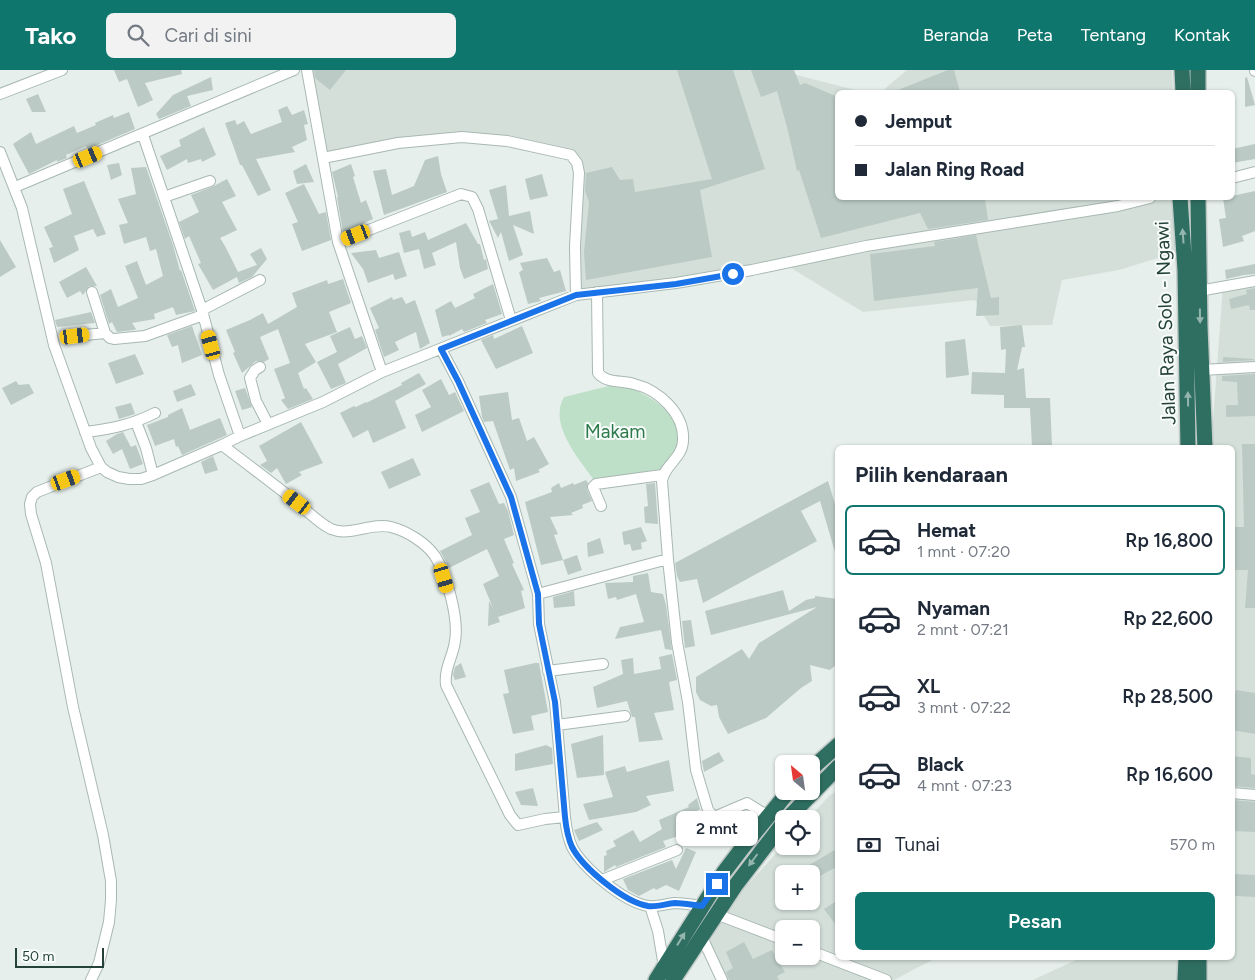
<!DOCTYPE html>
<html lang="id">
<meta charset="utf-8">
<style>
:root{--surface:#fff;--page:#f2f2f3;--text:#1f2937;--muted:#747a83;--line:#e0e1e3;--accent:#0f766e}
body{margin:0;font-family:Figtree,sans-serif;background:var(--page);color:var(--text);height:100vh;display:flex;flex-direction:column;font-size:19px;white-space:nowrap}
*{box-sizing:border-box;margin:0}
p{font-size:16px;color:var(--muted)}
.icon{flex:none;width:28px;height:28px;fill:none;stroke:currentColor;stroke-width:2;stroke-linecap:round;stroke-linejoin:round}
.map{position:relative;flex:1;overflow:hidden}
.panel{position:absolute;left:835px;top:375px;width:400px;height:515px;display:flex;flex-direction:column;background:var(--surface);border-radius:8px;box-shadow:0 1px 4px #0004}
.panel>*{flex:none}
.guide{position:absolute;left:835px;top:20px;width:400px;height:110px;border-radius:8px;box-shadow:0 1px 4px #0004;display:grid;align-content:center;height:110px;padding:0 20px;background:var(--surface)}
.needle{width:32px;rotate:331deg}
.buttons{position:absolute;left:775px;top:685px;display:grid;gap:10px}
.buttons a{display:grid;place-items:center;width:45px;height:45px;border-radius:8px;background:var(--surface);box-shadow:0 1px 4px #0004;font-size:25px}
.scale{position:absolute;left:15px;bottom:12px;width:89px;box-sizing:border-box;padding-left:5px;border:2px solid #24423a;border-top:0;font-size:14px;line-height:18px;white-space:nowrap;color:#24423a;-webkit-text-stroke:4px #f7fbf9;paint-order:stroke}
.end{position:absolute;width:22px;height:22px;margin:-11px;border:6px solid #1a73e8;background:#fff;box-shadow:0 0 0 2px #fff}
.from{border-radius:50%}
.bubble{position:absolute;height:35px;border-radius:8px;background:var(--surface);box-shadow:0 1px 4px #0004;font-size:16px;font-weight:600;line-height:35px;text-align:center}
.car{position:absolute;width:15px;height:30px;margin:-15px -8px;border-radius:6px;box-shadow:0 0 4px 1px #0007;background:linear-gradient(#f5c518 24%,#345 0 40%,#f5c518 0 76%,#345 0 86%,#f5c518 0)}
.guide b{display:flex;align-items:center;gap:18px;height:48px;font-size:19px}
.guide b+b{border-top:1px solid var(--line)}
.guide i{width:12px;height:12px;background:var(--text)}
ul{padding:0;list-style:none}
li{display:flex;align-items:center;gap:15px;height:70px;margin:0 10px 8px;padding:0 10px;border:2px solid transparent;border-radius:8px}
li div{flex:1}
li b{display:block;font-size:19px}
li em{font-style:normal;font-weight:600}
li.selected{border-color:var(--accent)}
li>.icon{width:45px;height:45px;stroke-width:1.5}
h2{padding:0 20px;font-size:22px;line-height:60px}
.pay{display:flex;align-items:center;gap:12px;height:55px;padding:0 20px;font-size:19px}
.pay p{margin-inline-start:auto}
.primary-button{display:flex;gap:10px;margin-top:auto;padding:10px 20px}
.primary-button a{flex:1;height:58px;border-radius:8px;background:var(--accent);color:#fff;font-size:20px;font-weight:600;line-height:58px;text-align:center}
header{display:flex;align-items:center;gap:30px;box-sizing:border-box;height:70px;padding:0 25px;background:var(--accent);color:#fff}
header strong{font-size:24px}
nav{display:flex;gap:28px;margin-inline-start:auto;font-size:18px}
.search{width:350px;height:45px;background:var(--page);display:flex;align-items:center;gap:12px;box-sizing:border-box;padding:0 18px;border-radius:8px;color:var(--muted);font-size:19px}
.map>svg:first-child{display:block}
</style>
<header>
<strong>Tako</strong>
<div class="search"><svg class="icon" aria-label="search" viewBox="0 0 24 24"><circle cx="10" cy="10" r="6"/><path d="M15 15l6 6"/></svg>Cari di sini</div>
<nav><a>Beranda</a><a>Peta</a><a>Tentang</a><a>Kontak</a></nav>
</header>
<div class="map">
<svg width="1255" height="910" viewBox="0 0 1255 910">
<rect width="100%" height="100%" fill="#e6efeb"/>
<!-- built -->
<path fill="#d4dfda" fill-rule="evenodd" d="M306 0H777L863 22H838V128H1180L1184 180 1119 200 1062 210 1052 255 990 256 975 230 863 242 783 193 576 225 577 93 536 77 462 67 323 88Z
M907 0H1172L1173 22H881Z
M1255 211V910H1033L1080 888H1232V378L1211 377 1223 216Z
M837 721 838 888H936L894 910H722L701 865 784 775 811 776V749H808L830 725ZM784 804H811V831H784ZM784 859H811V886H784Z"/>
<!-- green -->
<path fill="#bfe0c8" d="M609 316C614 316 620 315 625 316 630 317 635 320 639 322 659 332 680 347 680 372 679 383 668 392 661 401L594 410C579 389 548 354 564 327Z"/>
<!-- building -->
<path fill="#bbcac4" d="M114 0H181L182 4 145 13 153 30 138 37 127 9 119 12Z
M314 0H346L330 20 315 8Z
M677 0H733L765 99 700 120 712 187 586 210 584 182 589 132 585 121 586 103 612 97 620 110 633 109 635 122 712 109Z
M751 0H794L800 15 805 13 838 27V128H985L988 150 928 159 920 143 821 168 799 100 797 101 788 61 777 21 761 27Z
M948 0H954L960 22H893Z
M211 7 213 20 187 26 191 36 159 49 156 44 173 25Z
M1247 7 1255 35 1245 37V8Z
M38 24 46 42H32L26 29Z
M287 36 292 45 304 40 308 54 304 55 307 70 292 77 295 82 256 89 271 120 258 126 242 95H240L225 53 235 50 237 55 244 51 251 64 282 52 278 40Z
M129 42 135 59 88 79 86 76 66 85 67 88 57 92V90L29 104 13 74 31 62 36 74 74 56 77 63 96 55 95 53 113 45 114 48Z
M204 57 216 85 202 92 201 89 188 93 187 89 167 100 160 86 181 76 179 70Z
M1255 74V89L1232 93V79Z
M438 86 441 104 447 122 384 145 373 101 386 99 392 125 414 116 425 90Z
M119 93 122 105 111 110 107 95Z
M306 94 314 112 297 114 293 101Z
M351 94 355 106 353 107 361 133 366 130 373 149 343 163 337 127H338L332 102Z
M146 97 173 175 180 201 181 200 195 241 176 245 173 237 154 244 155 249 132 253 136 259 134 260 117 262 112 252 109 254 100 225 111 219 118 237 138 228 125 196 137 191 146 215 163 206 156 179 150 181 146 167 124 174 119 155 128 153 118 129 136 124 131 98Z
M542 104 548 126 530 130 525 109Z
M227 109 236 126 222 132 237 160 220 168 225 176 238 202 257 195 250 184 261 178 267 189 252 207 239 213 237 207 213 220 198 194 201 193 189 166 185 169 179 152 199 142 191 125 212 117Z
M84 111 106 164 97 167 93 159 74 166 79 180 54 193 49 178 53 177 44 157 72 144 63 119Z
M304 114 319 144 326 142 331 170 302 181 292 154 298 152 285 123Z
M506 115 509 146 530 141 534 164 513 155 523 185 509 191 501 162 498 168 489 151 498 149 489 120Z
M1255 121V161L1242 166 1244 171 1223 177 1219 149 1226 148 1223 128H1232V126Z
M466 153 478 174H480L484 190 486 189 488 199 464 209 460 198 456 172 432 183 436 195 424 199 419 179 404 183 399 163 410 160 412 167 425 162 428 170Z
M976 165 991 228 999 227V245L976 246 978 218 874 231 870 184 935 176 934 172Z
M0 170 16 197 0 207Z
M376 180 379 188 399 182 407 206 395 210 393 204 368 213 363 199 351 183Z
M547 188 554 202 560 200 566 221 539 228 541 231 528 234 519 202 523 200 520 193Z
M1255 194V204L1244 205 1226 209 1225 200Z
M86 197 97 216H89L83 225 80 221 67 228 59 212Z
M343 209 351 233 329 242 337 262 305 274 316 292 298 303 304 319 306 318 313 329 288 339 281 330 285 328 274 299 290 293 278 259 260 267 269 289 264 292 256 291 242 303 233 283 235 282 226 260 250 250 263 243 268 254 297 237 292 223 327 210 328 214Z
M493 214 502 244 485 250 487 253 464 262 462 259 449 266V265L442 267 435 240 451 231 455 238 475 228 473 224Z
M1255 218V240H1250L1249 235 1231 239 1229 229 1247 224 1246 220Z
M392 227 393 230 402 227 406 234 415 230 430 273 420 279 416 262 395 272 399 280 384 287 375 260 379 258 370 238Z
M91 242 95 253 57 257 55 250Z
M1022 255 1025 277H1022L1017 300 1024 298 1026 328H1050L1052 376 1032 377 1030 338H1004V325L971 324 972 302 1005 303 1006 279 1001 280 1000 257Z
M192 256 202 285 182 293 178 275 172 277 167 265Z
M522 256 533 283 496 299 481 270 493 265 494 269Z
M350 257 355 269 362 266 367 278 338 294 346 313 331 319 317 292 337 282 330 266Z
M965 269 969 305 946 308 945 272Z
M135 284 144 304 116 314 108 293Z
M1223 287 1254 289V290L1223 292Z
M419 303 426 314 395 331 406 358 373 373 368 360 353 368 340 343 354 336 356 337 366 332V333L402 315 401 313Z
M1255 304V346L1226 347V335H1238L1237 312 1222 311V306Z
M441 309 449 325 455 322 464 341 422 362 415 345 431 337 422 320Z
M16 311 19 315 29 314 34 323 11 335 2 318Z
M191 314 196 325 177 332 173 321Z
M245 318 252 337 242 340 235 321Z
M508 322 512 350 519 348 527 371 534 367 549 394 538 400 540 402 516 411 514 398 510 400 493 351 484 352 482 347 479 326Z
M131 333 135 344 119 349 115 337Z
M182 338 190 360 220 348 227 365 182 385 178 376 176 377 174 369 155 376 147 355 168 347V345Z
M301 352 323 393 299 402 302 405 286 414 277 398 271 403 260 395 267 391 259 376Z
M123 362 131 377 136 375 143 394 130 399 122 379 113 384 106 371 117 364Z
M1242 374H1255V538H1245L1248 500H1232V457H1244Z
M213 386 218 400 205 404 201 392Z
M413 388 421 405 389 419 381 402Z
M586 410 588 413 587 419 592 431 582 435 583 438 571 443 573 445 550 447 558 464 554 465 563 490 541 495 525 432 552 422 551 418 559 413 561 418 573 413 574 415Z
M828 411 838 444V482H835L820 431 801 441 817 471 703 533 697 509 680 512 677 506 675 493Z
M489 412 499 434 504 433 508 441 514 465 504 469 514 493 512 494 524 520 521 521 525 538 498 547 500 552 488 556 489 531 493 538 483 514 499 506 487 479 449 498 440 481 472 465 465 448 480 442 470 420Z
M655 413 658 454 645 453 644 437 648 436 646 414Z
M641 457 647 471 641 473 642 479 632 481 630 474 624 475 622 462Z
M600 468 604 483 588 487 587 473Z
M577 485 582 500 568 505 563 490Z
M648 503 651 522 663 524 666 535 672 580 665 579 661 560 615 569 620 557 644 552 636 524 617 530 616 527 608 529 605 513 633 512V506Z
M783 520 789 541 806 530 815 528V526L838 529V593L830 600 810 595 812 611 801 618 766 648 728 664 719 647 717 635 711 636 700 630 696 622V607L742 579 749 589 759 573 817 537 711 565 705 541Z
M574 521 575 536 554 538 553 527Z
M691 550 695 576 685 578 682 551Z
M672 584 677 610 669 612 674 640 654 643 663 670 639 672 635 647H632L627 631 597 638 593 617 623 604 621 590 633 588 634 604 661 599 659 587Z
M461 593 466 607 455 610 453 605 455 597Z
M535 593H539L548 642 531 646 534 660 513 664 503 624 509 623 504 600Z
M1236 620 1255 623V664L1232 660V638Z
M603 665 604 705 577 708 571 674Z
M546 675 552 678 553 694 515 701V684Z
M719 682 724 691 704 702 702 691Z
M1232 686 1251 688V704L1255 705V718L1232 716Z
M669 690 674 721 646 726 651 735 636 742 589 750 583 734 613 727 605 702 625 696 627 702Z
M533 718 538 736 521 735 515 722Z
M697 728 700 739 681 751 685 764 663 771 666 777 616 797 615 795 604 802V786L607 785 606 781 616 776 613 771 633 760 640 772 662 759 659 750 689 737 688 735Z
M1232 730 1255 732V762L1232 761Z
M597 752 603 760 579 771 574 760Z
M686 778 696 782 679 821 666 815 656 820 654 818 639 826 628 820 623 809 672 790 676 799Z
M838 778V796L811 811V804H794Z
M1233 804 1255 805V827L1235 826Z
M838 830V858L824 839Z
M744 872 753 889 772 880 785 902 777 906 779 910H729L726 902 733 898 726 882Z"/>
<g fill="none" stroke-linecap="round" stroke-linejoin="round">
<!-- street casing -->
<g stroke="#a8b8b2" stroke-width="12">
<path id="street" d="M307 0 338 172 382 302
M1255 0V1
M0 24 62 0
M143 65 202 240 219 305 240 366
M0 82 22 138 54 275 91 378 101 397 107 402 118 407 129 409H141L153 405 222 375 240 366 323 332 382 302 576 225 676 213 752 200 866 176 1118 136 1150 128
M323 88 398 73 462 67 507 71 571 85 577 93 579 103 575 176 576 225
M1232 108 1255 102
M15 117 294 0
M164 127 210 111
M338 172 461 124 472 127 478 139 511 250
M1199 221 1255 211
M92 222 105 263 110 268 114 269 145 266 203 245
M597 222 598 303C607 314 622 310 634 314 659 320 685 344 683 371 682 389 664 395 662 411L668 489 677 572 688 632 696 700 708 740 721 756 743 777
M202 240 260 210
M75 266 105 263
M441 279 458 311 511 427 538 524 539 554 555 632 565 747C566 757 568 768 572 777 583 798 624 832 648 836 657 837 665 834 675 833 683 833 693 835 702 836
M260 297 255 300 250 308 256 331 268 354
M1202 300 1255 297
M136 352 146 378 153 405
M85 362C111 359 131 355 155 343
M222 375C247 394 271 412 295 431 307 440 317 452 331 459 350 467 372 452 391 457 407 461 426 473 435 486 447 505 459 549 455 571 453 587 444 598 446 615L510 745 518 755 545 749 565 747
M601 436 593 417 596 414 662 405
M538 524 668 489
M548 601 603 594
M557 655 625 646
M1232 723 1255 725
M714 747 747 733 768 746
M602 810 677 780
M650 836 658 861 664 897
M716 844 784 870
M701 865 722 910
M811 881 886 910
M91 910 99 893 109 852 111 830V811L103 765 73 637 46 493 31 444 30 434 32 427 37 422 101 397"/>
</g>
<!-- highway casing -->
<g stroke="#c2cac8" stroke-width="18">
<path id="highway" d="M1182 0 1183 22
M1198 0V22
M1180 128 1185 200 1188 378
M1198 128 1200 257 1205 378
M811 699 838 675
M787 749 838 697
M656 910 724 802 743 777 789 721
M673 910 735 816 784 752
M1185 910 1186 888
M1199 910V888"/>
</g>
<!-- street -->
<use href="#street" stroke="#fff" stroke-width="10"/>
<!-- highway -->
<use href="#highway" stroke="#2f6f62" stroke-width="15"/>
</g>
<!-- one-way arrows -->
<defs><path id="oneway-solid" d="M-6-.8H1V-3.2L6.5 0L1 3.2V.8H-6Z" transform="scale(1.25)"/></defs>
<g fill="#93b5ae">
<use href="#oneway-solid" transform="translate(1183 166) rotate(-94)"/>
<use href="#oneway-solid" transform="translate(1200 246) rotate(89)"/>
<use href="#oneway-solid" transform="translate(1188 329) rotate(-91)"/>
<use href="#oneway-solid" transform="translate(753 790) rotate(127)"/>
<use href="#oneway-solid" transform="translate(681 869) rotate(-58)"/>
</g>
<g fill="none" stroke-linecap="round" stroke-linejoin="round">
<!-- route -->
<path stroke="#1a73e8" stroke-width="6" d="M717 814 702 836C693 835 683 833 675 833 665 834 657 837 648 836 624 832 583 798 572 777 568 768 566 757 565 747L555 632 539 554 538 524 511 427 458 311 441 279 576 225 676 214 733 204"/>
</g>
<g text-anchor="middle" stroke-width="4" stroke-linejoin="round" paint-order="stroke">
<!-- street labels -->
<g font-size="19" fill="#24423a" stroke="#f7fbf9">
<text transform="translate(1165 253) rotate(-92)" y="7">Jalan Raya Solo - Ngawi</text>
</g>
<!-- park labels -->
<g font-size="19" fill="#2d7a4b" stroke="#f7fbf9">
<text x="615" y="368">Makam</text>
</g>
</g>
</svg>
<div class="buttons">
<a><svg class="needle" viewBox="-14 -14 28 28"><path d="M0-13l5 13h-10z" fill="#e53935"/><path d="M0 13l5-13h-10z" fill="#747a83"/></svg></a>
<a><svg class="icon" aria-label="locate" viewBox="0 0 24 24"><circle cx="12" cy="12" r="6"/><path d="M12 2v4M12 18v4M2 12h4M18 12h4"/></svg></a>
<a>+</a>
<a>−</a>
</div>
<div class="scale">50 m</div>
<i class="end from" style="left:733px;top:204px"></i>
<i class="end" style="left:717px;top:814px"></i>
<div class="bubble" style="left:676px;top:741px;width:82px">2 mnt</div>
<i class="car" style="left:88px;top:87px;rotate:68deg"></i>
<i class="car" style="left:356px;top:165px;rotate:249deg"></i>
<i class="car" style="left:75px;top:266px;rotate:83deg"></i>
<i class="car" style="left:211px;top:275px;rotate:345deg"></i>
<i class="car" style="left:66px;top:410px;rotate:70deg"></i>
<i class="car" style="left:297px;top:432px;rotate:307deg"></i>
<i class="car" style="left:444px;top:508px;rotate:163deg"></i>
<div class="guide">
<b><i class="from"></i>Jemput</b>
<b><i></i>Jalan Ring Road</b>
</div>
<section class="panel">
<h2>Pilih kendaraan</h2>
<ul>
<li class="selected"><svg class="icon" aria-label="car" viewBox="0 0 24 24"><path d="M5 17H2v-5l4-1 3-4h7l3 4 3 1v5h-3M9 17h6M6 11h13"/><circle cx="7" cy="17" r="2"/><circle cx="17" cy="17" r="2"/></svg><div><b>Hemat</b><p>1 mnt · 07:20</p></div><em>Rp 16,800</em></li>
<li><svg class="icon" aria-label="car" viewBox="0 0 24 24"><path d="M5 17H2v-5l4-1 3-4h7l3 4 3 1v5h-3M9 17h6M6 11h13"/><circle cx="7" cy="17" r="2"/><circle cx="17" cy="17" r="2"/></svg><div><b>Nyaman</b><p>2 mnt · 07:21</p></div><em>Rp 22,600</em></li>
<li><svg class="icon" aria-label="car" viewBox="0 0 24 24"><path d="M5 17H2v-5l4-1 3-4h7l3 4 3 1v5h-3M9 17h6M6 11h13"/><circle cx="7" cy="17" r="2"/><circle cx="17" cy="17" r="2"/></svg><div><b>XL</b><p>3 mnt · 07:22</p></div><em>Rp 28,500</em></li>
<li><svg class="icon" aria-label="car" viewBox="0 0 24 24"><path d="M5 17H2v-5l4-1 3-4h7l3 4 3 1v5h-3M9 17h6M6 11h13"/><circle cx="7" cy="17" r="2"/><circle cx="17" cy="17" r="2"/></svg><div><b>Black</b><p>4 mnt · 07:23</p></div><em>Rp 16,600</em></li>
</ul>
<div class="pay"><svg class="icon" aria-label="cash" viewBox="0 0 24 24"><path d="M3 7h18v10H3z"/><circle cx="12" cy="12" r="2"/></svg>Tunai<p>570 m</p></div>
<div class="primary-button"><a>Pesan</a></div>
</section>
</div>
